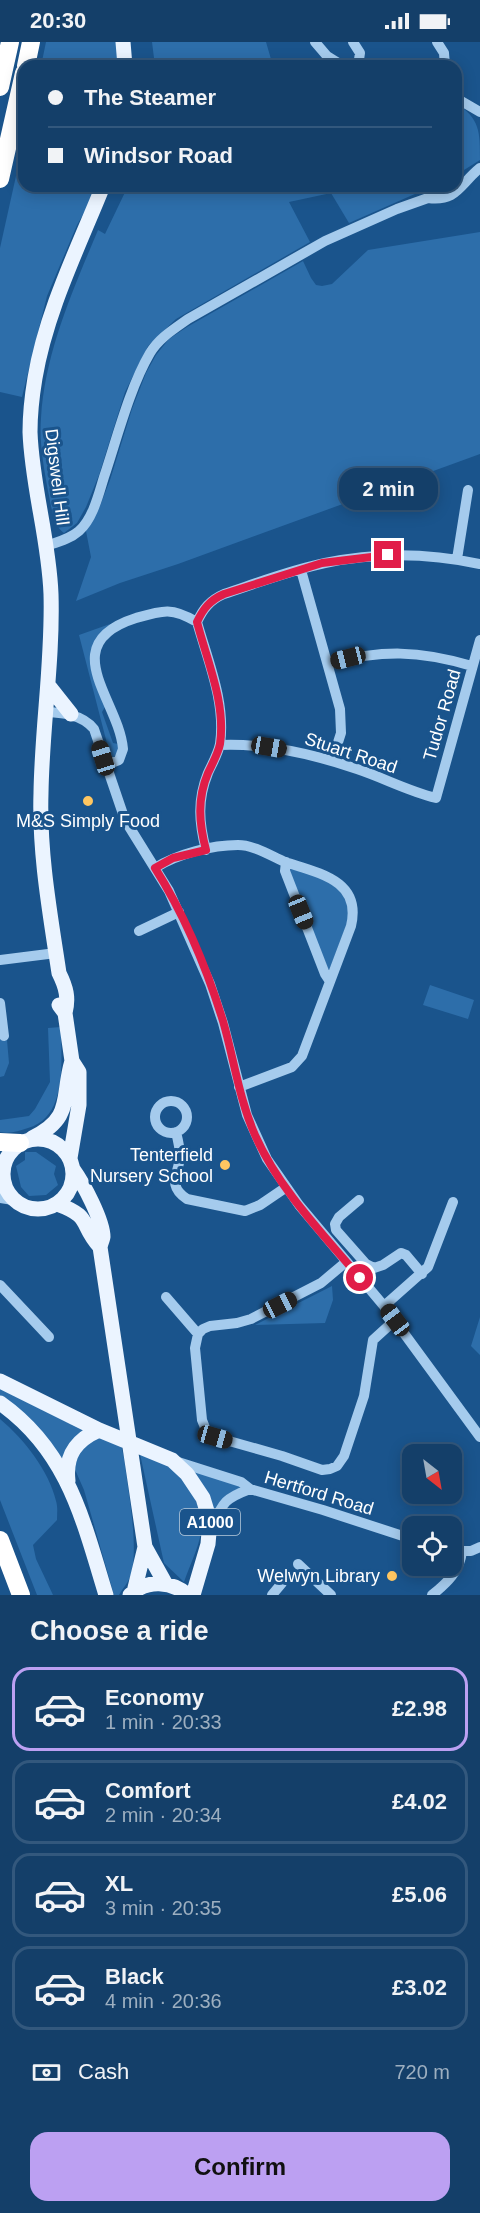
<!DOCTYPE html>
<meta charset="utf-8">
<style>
:root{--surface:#143f69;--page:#1d466f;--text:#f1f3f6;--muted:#9dafc0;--line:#33587d;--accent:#bca0f2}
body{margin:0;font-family:Arial,sans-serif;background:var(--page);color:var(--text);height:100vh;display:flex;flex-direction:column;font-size:22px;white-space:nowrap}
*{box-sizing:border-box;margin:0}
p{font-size:20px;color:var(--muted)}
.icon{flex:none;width:33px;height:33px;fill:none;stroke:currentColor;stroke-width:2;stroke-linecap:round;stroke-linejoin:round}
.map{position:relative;height:1553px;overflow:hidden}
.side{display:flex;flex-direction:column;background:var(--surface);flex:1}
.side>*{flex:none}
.banner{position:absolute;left:18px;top:18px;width:444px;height:132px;border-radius:18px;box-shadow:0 3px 15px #0003,0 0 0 2px var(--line);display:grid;align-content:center;height:132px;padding:0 30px;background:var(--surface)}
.needle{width:39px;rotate:149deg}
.fabs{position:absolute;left:402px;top:1402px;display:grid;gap:12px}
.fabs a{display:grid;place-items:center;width:60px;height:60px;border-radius:12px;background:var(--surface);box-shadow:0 3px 15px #0003,0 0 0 2px var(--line);font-size:30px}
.end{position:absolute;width:27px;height:27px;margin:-14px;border:8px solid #e11d48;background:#fff;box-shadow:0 0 0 3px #fff}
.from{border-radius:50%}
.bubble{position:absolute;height:42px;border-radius:18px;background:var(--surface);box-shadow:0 3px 15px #0003,0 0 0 2px var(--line);font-size:20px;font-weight:600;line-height:42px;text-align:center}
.car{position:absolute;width:18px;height:36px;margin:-18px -9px;border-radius:8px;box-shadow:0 0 4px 2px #0007;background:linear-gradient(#222 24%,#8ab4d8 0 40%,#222 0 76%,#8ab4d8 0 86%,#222 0)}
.banner b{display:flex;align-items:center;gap:21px;height:57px;font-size:22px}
.banner b+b{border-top:2px solid var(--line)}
.banner i{width:15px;height:15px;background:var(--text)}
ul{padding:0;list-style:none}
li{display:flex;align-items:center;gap:18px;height:84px;margin:0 12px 9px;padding:0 18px;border:3px solid var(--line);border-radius:18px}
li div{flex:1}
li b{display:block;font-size:22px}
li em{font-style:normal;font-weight:600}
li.on{border-color:var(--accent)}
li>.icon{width:54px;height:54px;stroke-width:1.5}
h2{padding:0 30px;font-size:27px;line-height:72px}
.pay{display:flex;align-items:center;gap:15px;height:66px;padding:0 30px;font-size:22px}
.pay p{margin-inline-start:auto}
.action{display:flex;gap:12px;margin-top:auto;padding:12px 30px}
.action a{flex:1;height:69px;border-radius:18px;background:var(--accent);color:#111;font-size:24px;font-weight:600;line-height:69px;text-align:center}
.status{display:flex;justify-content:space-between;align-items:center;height:42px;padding:0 30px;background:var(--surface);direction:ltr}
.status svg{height:16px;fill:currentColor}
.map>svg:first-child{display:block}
</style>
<div class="status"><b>20:30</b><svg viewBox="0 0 49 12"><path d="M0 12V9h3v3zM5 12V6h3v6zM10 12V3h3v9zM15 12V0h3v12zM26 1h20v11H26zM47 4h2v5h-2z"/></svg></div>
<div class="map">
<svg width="480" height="1553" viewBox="0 0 480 1553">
<rect width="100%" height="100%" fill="#1a548c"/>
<!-- green -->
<path fill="#2d6eaa" d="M46 0H118L119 24H41Z
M152 0H266L273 24H155Z
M456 61C480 77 480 89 480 118L456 133Z
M24 98V144H96L93 155 77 183 47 254 22 355 0 350V206Z
M128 144H433L349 181 331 151 289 160 310 200 176 277 148 304 125 350 99 433 86 465 77 481 64 491C53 484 51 462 48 449 44 426 39 401 41 376 45 310 73 248 98 188L105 192Z
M480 190V412L178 522 120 541 76 559 91 515 86 489 100 464 110 438 132 367 146 331 156 313 169 297 187 285 303 219 311 236 316 243 322 244 332 242 368 208Z
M110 582 100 592 95 602 105 665 102 670 113 701 118 702 119 708 114 716 111 717 79 593Z
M293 826C321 836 348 841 349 876L329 929 290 835V828Z
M430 943 474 958 468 977 423 963Z
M61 985C61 1018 68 1075 28 1086 18 1089 11 1092 0 1090V1078L29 1074 35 1067 50 1040 48 986Z
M0 998H7L9 1021 4 1034 0 1035Z
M25 1110H36L56 1124 54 1132 58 1143 46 1153 29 1154 21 1145 16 1124 25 1118Z
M332 1244 333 1258 325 1281 255 1283Z
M480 1275V1313L471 1304Z
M0 1346 89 1389 65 1421 0 1355Z
M0 1377C24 1397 49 1429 56 1459 58 1465 57 1472 57 1478L33 1503 36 1517 53 1553H37L0 1458Z
M97 1395 121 1403 124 1416C128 1448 139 1504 131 1533 128 1541 123 1546 119 1553H114L84 1448 73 1423 75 1412Z
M140 1412C148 1415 158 1418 166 1422 186 1436 205 1465 201 1490 199 1505 189 1525 184 1540L164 1521Z
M192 1428 239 1444 240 1446 226 1453 214 1469Z"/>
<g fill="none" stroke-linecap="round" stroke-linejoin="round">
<!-- minor -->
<path stroke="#a5cbed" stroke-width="10" d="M315 0 327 14 343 24
M353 0 360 11 358 24
M437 0 444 11 445 24
M456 56 480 70
M428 156C457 160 460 142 480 126
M46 504C58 500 70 497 79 489 93 477 99 451 104 435 117 396 130 345 150 311 159 296 174 287 188 277L325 199 397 167 428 156 435 149 445 144
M457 517 468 448
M301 528 340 667 341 691 332 719
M328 621C383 608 418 608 472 624
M46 670C63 671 82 672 94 687L125 778 169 849 210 942 223 981 247 1073 267 1117 299 1163 384 1264 480 1395
M220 703C266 701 313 712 357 727 384 736 408 749 436 756L480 598
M106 723 119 718 123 707C119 658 54 602 136 576 163 568 172 565 197 580
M206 808C199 781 197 758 208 731 212 722 218 712 220 702 226 661 208 619 197 580 203 567 210 558 224 552 257 541 291 528 325 521 377 510 429 511 480 522
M286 820 285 829 325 932 329 938
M155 826C177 812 212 803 238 803 254 803 271 814 285 820 318 831 362 838 351 884L302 1014 292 1025 239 1045
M139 889 179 870
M0 918 56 911
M0 961 4 994
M155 1075a16 16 0 1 1 32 0a16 16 0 1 1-32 0Z
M176 1090C178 1098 180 1106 180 1114 179 1132 166 1143 187 1157L245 1169 260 1163 285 1146
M0 1138 2 1134
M0 1156 13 1158
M359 1158 339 1175 335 1182 336 1188 366 1222 374 1226 383 1223 401 1211 406 1213 422 1232
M346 1220 321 1241 251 1277 237 1281 210 1284 203 1287 198 1292 195 1306 202 1378 206 1388 215 1395 282 1414 322 1428 330 1427 337 1424 344 1414 364 1354 373 1298 395 1278
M0 1243 49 1295
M166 1255 198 1292
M384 1264 428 1225 453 1160
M175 1419 241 1440 250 1447 323 1468 412 1497
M211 1487C223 1461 223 1457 250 1447
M452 1509H471L480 1505
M298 1522 331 1553
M272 1553 282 1541
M432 1553C447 1541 460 1529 462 1509"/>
<!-- major -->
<path stroke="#ebf4ff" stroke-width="15" d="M123 0 125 24
M48 643 71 672
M59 963 65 971 72 1019 79 1030V1063L70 1116
M65 971C69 956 66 945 59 931 50 871 39 811 41 751 42 684 53 618 51 552 49 497 32 445 30 390 30 372 32 354 35 336 46 270 78 206 103 144
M32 1096C74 1076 61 1055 72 1019
M3 1132a35 35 0 1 1 70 0a35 35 0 1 1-70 0Z
M73 1127C83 1141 103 1178 103 1195 103 1196 100 1204 100 1205
M57 1162C93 1175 79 1182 100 1205L145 1505 165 1541
M0 1339 99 1388 172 1418 187 1432 203 1456 210 1479 208 1502 193 1553
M0 1361C68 1409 83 1478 106 1553
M68 1439C65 1413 76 1398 99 1388
M134 1550 145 1505
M130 1553C147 1537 171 1539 188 1553"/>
<!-- highway -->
<path stroke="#fff" stroke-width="18" d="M26 24 31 0
M0 45 10 0
M0 137 24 31
M0 1100 20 1101
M0 1498 21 1553"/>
</g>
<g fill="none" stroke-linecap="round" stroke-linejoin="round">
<!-- route -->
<path stroke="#e11d48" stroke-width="8" d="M360 1236C322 1191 279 1147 255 1093 239 1057 234 1017 223 979 207 927 184 872 155 826L173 816 206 808C199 781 197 757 208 731 212 722 218 712 220 702 226 661 207 619 197 580 203 567 210 558 224 552L322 521 388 513"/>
</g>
<!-- markers -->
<g fill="#ffc661" stroke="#1a548c" stroke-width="2">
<circle cx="88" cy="759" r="6"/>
<circle cx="225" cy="1123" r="6"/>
<circle cx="392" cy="1534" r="6"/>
</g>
<g text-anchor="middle" stroke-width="6" stroke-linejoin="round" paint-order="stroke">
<!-- shield labels -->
<rect fill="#1a548c" stroke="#baccdc" stroke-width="1.5" x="180" y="1467" width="60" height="26" rx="4.5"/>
<g font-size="16" font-weight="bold" fill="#fff">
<text x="210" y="1486">A1000</text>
</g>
<!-- street labels -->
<g font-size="18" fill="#fff" stroke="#1a548c">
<text transform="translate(57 435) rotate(83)" y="6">Digswell Hill</text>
<text transform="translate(442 673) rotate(-74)" y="6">Tudor Road</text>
<text transform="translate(351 711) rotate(18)" y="6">Stuart Road</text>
<text transform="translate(319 1451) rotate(17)" y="6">Hertford Road</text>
</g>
<!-- poi labels -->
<g font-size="18" fill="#fff" stroke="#1a548c" text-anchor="end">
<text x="88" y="785" text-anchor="middle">M&amp;S Simply Food</text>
<text x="213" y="1119">Tenterfield<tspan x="213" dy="21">Nursery School</tspan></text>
<text x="380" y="1540">Welwyn Library</text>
</g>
</g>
</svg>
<div class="fabs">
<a><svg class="needle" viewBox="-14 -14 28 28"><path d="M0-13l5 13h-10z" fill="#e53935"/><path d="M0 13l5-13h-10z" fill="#9dafc0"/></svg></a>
<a><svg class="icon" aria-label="locate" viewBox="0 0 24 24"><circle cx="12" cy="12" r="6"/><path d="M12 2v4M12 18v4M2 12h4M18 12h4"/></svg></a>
</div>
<i class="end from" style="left:360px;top:1236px"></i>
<i class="end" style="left:388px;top:513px"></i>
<div class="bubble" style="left:339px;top:426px;width:99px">2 min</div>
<i class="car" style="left:348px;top:616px;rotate:256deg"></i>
<i class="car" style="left:269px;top:705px;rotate:100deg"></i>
<i class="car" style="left:103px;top:716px;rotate:343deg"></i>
<i class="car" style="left:301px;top:870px;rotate:158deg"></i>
<i class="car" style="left:280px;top:1263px;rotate:63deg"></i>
<i class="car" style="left:395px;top:1278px;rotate:323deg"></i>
<i class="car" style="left:215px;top:1395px;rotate:106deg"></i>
<div class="banner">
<b><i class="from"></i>The Steamer</b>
<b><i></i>Windsor Road</b>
</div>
</div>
<section class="side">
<h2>Choose a ride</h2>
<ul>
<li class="on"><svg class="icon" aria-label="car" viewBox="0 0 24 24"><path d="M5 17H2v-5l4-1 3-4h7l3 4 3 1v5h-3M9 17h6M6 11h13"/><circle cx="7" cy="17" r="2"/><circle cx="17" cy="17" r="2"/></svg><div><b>Economy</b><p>1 min · 20:33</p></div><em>£2.98</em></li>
<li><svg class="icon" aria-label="car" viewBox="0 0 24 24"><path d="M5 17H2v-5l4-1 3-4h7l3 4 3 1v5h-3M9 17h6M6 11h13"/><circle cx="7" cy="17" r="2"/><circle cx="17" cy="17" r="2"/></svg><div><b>Comfort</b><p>2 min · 20:34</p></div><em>£4.02</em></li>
<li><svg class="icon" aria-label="car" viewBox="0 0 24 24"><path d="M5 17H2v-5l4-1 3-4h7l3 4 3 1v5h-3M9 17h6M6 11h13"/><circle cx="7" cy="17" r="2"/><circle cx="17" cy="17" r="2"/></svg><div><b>XL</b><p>3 min · 20:35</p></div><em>£5.06</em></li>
<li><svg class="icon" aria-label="car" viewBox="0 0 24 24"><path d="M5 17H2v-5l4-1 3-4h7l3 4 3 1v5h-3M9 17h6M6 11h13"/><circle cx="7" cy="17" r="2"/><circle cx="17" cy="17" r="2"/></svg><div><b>Black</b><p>4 min · 20:36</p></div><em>£3.02</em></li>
</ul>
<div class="pay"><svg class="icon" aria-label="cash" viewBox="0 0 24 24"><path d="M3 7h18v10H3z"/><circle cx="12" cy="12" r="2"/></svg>Cash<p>720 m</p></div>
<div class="action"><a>Confirm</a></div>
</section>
